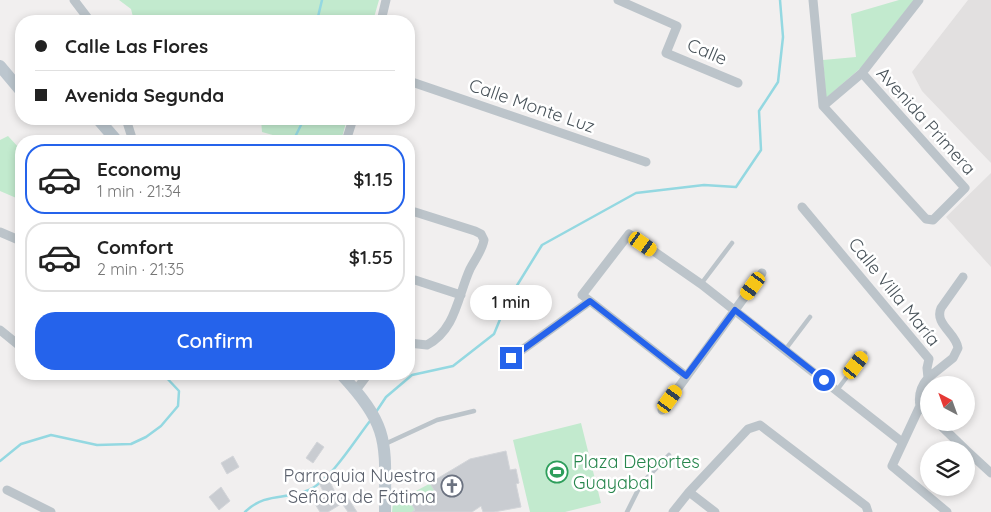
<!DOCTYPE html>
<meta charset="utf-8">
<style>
:root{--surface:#fff;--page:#f6f6f6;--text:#222;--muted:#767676;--line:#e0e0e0;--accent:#2563eb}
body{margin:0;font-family:Quicksand,sans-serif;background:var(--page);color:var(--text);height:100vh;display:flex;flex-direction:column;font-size:19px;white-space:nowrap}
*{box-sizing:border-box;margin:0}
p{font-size:16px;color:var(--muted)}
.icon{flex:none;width:28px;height:28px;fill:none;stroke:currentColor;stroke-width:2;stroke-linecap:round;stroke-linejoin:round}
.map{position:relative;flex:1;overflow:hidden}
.side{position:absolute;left:15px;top:135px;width:400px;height:245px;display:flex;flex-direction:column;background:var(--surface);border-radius:20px;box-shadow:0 2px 8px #0003}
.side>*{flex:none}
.hud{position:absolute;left:15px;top:15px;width:400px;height:110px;border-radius:20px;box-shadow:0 2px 8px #0003;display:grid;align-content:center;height:110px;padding:0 20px;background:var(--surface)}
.needle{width:32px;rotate:319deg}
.tools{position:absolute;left:920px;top:376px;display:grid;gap:10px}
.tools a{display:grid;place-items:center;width:55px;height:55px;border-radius:50%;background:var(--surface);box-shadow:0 2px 8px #0003;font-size:25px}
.end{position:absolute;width:22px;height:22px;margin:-11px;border:6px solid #2563eb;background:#fff;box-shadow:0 0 0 2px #fff}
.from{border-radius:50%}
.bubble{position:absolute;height:35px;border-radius:18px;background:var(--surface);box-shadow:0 2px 8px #0003;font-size:16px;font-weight:600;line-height:35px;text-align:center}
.car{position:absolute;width:15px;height:30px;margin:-15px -8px;border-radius:6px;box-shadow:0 0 4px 1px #0007;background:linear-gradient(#f5c518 24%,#345 0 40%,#f5c518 0 76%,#345 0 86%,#f5c518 0)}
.hud b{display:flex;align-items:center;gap:18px;height:48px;font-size:19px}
.hud b+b{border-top:1px solid var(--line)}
.hud i{width:12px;height:12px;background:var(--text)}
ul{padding:9px 0 0;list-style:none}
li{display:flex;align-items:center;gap:15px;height:70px;margin:0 10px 8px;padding:0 10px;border:2px solid var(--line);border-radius:20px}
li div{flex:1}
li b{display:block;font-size:19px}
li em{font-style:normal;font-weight:600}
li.current{border-color:var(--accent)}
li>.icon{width:45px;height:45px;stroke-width:1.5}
.primary-button{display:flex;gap:10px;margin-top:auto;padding:10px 20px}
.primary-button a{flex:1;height:58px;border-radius:20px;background:var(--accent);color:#fff;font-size:20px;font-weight:600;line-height:58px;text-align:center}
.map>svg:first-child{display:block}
</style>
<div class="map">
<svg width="991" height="512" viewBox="0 0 991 512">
<rect width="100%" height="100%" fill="#f1efef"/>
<!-- education -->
<path fill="#e2e0e0" d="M968 0H991V163L922 91 912 72Z
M991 173V267L946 217Z"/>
<!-- green -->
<path fill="#c2eace" d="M119 0H379L373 21H134L131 9Z
M899 0H914L863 66 826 98 823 60 856 57 851 14Z
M261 119H347L341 141H294L262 132Z
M8 136 21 150V200L0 191V140Z
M581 423 601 503 565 512H530L513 440Z
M431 483 438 497 425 505 419 496 410 501 415 510 412 512H392L393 503Z"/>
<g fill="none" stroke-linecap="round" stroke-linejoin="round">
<!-- stream -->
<path stroke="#94d8e1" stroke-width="2.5" d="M317 21 322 0
M293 141 304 119
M376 412 386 397 412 375 453 366 494 334 508 300 542 245 636 193 704 185 736 187 761 150 759 111 778 82 783 37 780 0
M0 461 21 444 51 435 97 445 131 444 146 437 161 426 178 406 179 391 163 374
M245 512C265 492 286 500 309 490 331 480 355 440 370 421"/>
</g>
<!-- building -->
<path fill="#c9ccd1" stroke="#d3d5d9" d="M317 442 324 447 313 463 306 458Z
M506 451 510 470 516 469 519 483 516 484 521 507 494 512H483L481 506 472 512H412L415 510 410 501 420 496 425 505 438 497 430 483 470 459Z
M233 456 239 467 227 474 221 463Z
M328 478 341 504 328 512H320L315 504 326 497 319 483Z
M221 487 230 501 219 510 209 497Z
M346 495 357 512H348L339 499Z"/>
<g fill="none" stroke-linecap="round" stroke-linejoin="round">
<!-- lane -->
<path stroke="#bcc4ca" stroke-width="4.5" d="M701 284 732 243
M785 350 810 317
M837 390 865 353
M385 444 437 420 474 411
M627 512 641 484 669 455"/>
<!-- street -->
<path stroke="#bcc4ca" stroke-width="9" d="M74 0 90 21
M618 0 677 26 666 53 738 83
M813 0 823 106 926 219 933 220 965 188 862 73
M381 21 386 0
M409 81 646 162
M823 106 862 73 919 0
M126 119 133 141
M346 141 353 119
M802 207 929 359 927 368 928 378C921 386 918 395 920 406
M409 213 415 212 475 231 481 234 484 240C482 251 475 259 470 269 458 295 456 330 427 345L409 343
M0 232 21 241
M415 280 461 295
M590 301 686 376
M0 330 21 347
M511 358 590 301 582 295 629 234 701 284 902 442
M928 378 953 358 958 348C956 333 934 324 941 308L963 277
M356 390 368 374
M662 410 762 273
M929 415 920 406 892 466 947 512
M937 422 966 450
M966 450 991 473
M7 490 51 512
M689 492 715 512
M673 512 689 492 748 429 760 425 866 506 868 512"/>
<!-- secondary -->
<path stroke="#bcc6ce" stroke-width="12" d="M0 66 21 91
M98 119 117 141
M341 374C391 428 385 442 385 512"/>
</g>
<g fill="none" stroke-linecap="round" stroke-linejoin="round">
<!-- route -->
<path stroke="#2563eb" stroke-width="6" d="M511 358 590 301 686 376 735 310 824 380"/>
</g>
<!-- icons -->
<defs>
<g id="stadium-ring" transform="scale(1.125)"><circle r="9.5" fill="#fff" stroke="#2e9e5b" stroke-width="1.5"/><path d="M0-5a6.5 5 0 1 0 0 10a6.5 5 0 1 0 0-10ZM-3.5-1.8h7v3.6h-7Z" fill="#2e9e5b"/></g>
<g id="church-ring" transform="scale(1.125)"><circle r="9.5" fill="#fff" stroke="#6b7280" stroke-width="1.5"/><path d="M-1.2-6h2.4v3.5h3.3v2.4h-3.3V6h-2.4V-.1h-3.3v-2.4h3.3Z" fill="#6b7280"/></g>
</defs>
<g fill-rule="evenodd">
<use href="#stadium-ring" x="557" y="472"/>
<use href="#church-ring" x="452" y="486"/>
</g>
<g text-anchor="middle" stroke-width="5" stroke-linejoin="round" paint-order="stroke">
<!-- street labels -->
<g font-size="18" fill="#49535a" stroke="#fff">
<text transform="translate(707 52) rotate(23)" y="6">Calle</text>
<text transform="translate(532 106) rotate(19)" y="6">Calle Monte Luz</text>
<text transform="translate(926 121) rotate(48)" y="6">Avenida Primera</text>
<text transform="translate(894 292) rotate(51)" y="6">Calle Villa María</text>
</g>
<!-- leisure labels -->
<g font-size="18" fill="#27864d" stroke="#fff" text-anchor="start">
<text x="573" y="468">Plaza Deportes<tspan x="573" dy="21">Guayabal</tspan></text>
</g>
<!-- worship labels -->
<g font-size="18" fill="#5b616d" stroke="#fff" text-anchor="end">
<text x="436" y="482">Parroquia Nuestra<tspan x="436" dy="21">Señora de Fátima</tspan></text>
</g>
</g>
</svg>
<div class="tools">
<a><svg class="needle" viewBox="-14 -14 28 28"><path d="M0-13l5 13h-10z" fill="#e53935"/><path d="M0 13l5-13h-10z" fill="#767676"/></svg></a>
<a><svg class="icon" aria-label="layers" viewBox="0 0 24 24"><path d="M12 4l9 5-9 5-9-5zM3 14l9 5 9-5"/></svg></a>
</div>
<i class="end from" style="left:824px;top:380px"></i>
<i class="end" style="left:511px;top:358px"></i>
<div class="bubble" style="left:470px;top:285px;width:82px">1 min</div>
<i class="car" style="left:643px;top:244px;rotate:125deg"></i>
<i class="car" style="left:753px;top:286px;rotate:216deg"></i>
<i class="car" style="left:856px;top:365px;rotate:37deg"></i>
<i class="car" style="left:670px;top:399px;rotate:36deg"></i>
<div class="hud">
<b><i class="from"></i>Calle Las Flores</b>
<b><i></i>Avenida Segunda</b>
</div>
<section class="side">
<ul>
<li class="current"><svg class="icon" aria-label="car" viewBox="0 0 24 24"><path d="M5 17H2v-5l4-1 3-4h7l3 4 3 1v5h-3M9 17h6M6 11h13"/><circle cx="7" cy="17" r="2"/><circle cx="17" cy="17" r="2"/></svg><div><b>Economy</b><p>1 min · 21:34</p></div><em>$1.15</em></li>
<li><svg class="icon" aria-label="car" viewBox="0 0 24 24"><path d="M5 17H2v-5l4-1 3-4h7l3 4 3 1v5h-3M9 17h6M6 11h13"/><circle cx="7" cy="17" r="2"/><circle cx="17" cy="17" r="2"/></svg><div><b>Comfort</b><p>2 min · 21:35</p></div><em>$1.55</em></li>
</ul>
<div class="primary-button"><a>Confirm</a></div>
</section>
</div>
